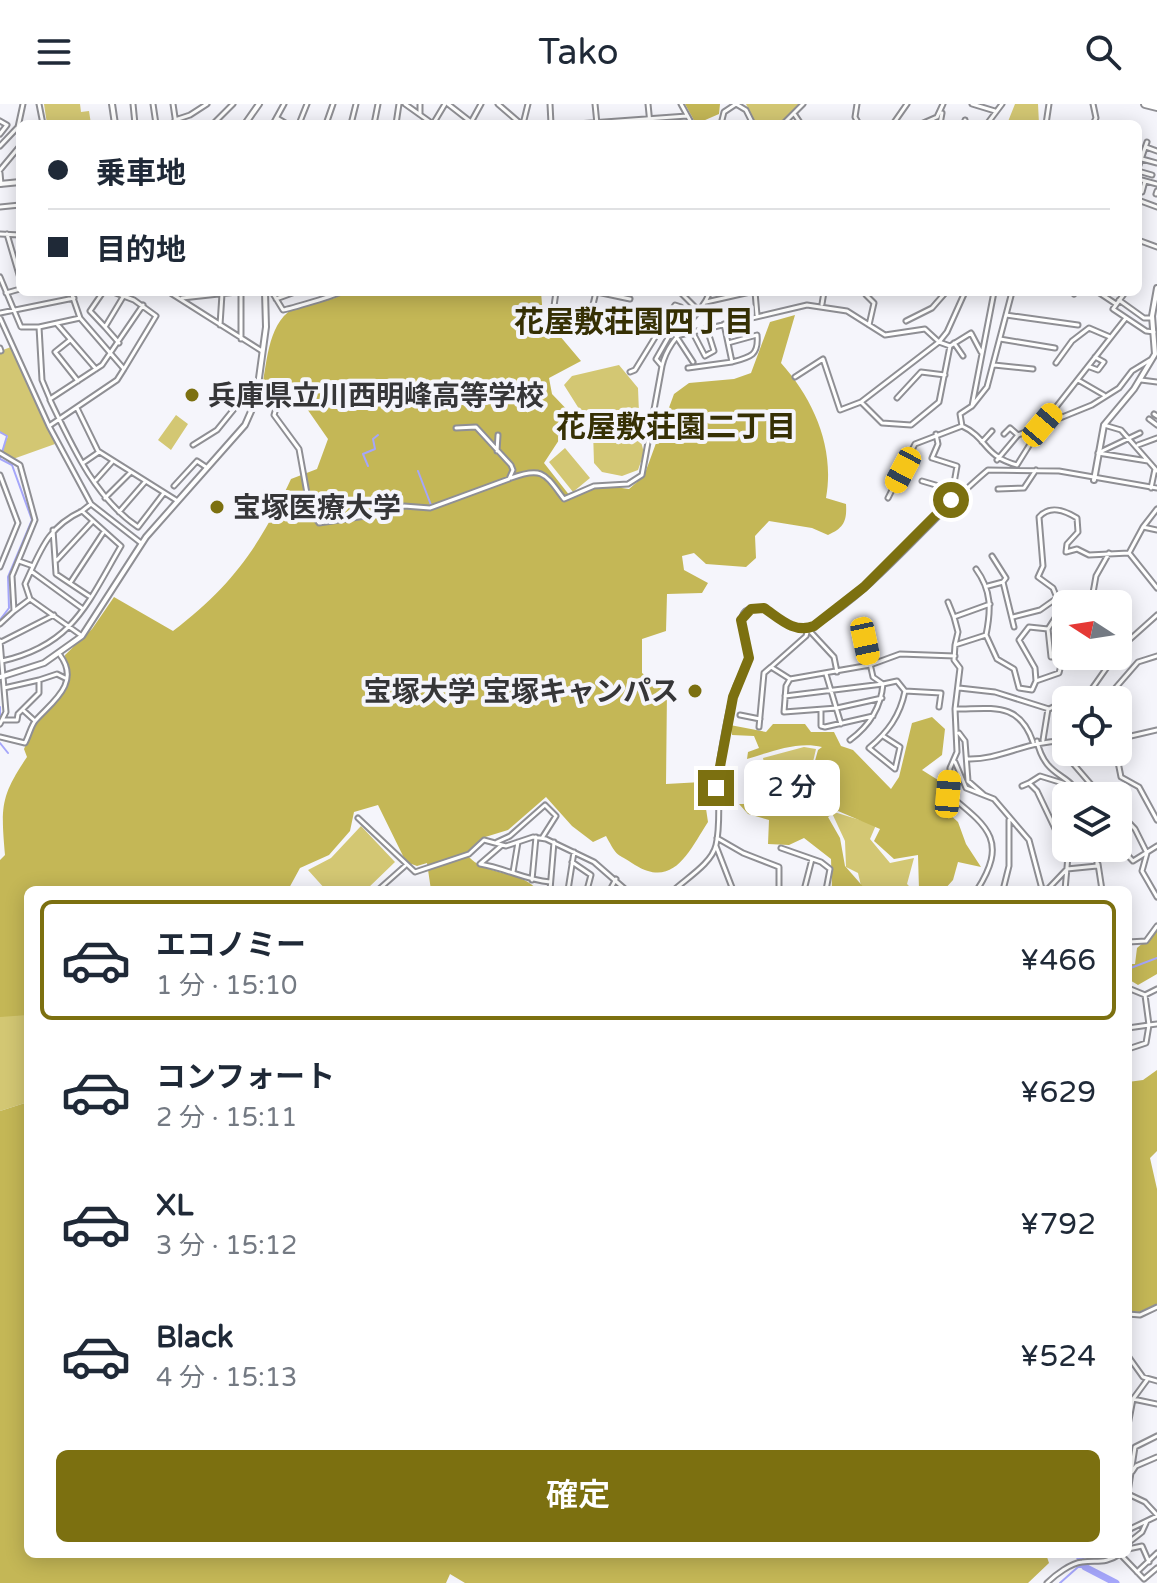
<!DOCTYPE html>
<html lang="ja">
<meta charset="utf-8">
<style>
:root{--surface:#fff;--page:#f2f2f3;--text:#1f2937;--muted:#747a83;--line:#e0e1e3;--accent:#7c7010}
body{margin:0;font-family:"Varela Round","Noto Sans JP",sans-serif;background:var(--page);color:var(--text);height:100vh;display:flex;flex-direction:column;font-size:30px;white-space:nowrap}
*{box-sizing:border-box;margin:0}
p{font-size:26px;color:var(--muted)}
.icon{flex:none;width:44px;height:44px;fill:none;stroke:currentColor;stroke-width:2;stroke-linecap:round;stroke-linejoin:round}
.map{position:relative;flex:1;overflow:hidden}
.details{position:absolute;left:24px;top:782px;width:1108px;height:672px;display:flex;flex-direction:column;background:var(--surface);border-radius:12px;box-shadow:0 4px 20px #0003}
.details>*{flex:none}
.top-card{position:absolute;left:16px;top:16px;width:1126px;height:176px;border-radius:12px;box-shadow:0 4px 20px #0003;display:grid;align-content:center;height:176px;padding:0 32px;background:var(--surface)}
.needle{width:52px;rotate:282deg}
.controls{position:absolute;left:1052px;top:486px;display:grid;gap:16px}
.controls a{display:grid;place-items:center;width:80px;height:80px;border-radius:12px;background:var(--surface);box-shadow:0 4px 20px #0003;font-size:40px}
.end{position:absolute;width:36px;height:36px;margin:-18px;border:10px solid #7c7010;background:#fff;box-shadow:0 0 0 4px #fff}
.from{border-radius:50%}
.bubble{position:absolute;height:56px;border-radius:12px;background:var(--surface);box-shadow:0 4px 20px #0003;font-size:26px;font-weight:600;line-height:56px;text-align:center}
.car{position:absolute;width:24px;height:48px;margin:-24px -12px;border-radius:10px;box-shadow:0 0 6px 2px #0007;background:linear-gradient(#f5c518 24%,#345 0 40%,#f5c518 0 76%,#345 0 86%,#f5c518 0)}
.top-card b{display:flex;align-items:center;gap:28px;height:76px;font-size:30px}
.top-card b+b{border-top:2px solid var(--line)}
.top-card i{width:20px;height:20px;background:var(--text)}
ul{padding:14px 0 0;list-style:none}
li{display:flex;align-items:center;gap:24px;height:120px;margin:0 16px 12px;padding:0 16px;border:4px solid transparent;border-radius:12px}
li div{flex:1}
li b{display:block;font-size:30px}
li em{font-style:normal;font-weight:600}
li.current{border-color:var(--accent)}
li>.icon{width:72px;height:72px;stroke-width:1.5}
.cta{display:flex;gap:16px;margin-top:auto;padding:16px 32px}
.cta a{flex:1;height:92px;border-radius:12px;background:var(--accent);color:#fff;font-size:32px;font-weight:600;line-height:92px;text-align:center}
header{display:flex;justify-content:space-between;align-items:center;height:104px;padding:0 32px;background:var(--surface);font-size:36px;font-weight:600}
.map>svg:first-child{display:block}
</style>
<header><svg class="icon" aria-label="menu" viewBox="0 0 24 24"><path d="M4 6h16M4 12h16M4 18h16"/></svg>Tako<svg class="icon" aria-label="search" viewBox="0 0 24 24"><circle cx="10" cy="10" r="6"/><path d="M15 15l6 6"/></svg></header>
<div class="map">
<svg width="1157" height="1479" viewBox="0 0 1157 1479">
<rect width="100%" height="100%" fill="#f5f5fb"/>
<!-- green -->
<path fill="#d3c773" d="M44 0H80L81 8 89 7 91 20H47Z
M746 0H802L781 20H756Z
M1015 0H1038L1039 20H1007Z
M11 243 55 340 13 355 2 347 8 332 0 329V247Z
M619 261 638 284 640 334 644 349 638 366 622 372 602 368 594 359 593 327 564 281 572 272Z
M176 311 188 320 171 346 158 336Z
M565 344 590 374 573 388 549 358Z
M804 643 816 645 810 671 805 676 777 674 776 682 770 685 763 654Z
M831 707 876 721 870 735 890 759 914 754 907 780 913 786H862L858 769 846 763 845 737Z
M361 722 395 758 366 786H326L308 766 331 754Z
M28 900V998L0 1007V905Z"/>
<!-- forest -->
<path fill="#c4b756" d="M685 0H720L719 10 696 20Z
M345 188H541L543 212 581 257 549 274 552 290 574 313 544 359 570 392 593 380 629 385 644 372 674 290 689 279 734 275 751 269 770 218 795 211 781 259C814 296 835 344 826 394L846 400C847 417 844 424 828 431L812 424 769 417 755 432 756 454 746 463 706 460 694 449 682 452 684 466 708 479 702 489 667 490 666 527 642 535V569L667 587 666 680 702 678 708 718C689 747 674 785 635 761 615 747 619 756 606 732L593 738 572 722 546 693 508 726 482 734 466 749C482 773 521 765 537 786H431L427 759 417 762 406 758 378 701 354 708 350 727 329 751 300 764 288 786H28V911L0 913V756L5 751C1 703 0 693 27 653L24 645 35 620 54 601 66 579 65 551 92 525 114 493 173 527C233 481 259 443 291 375L317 365 328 335 296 289H283L263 278C268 250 270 209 304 200 320 196 331 199 345 188Z
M932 613 945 625 942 651 922 666 938 676 944 689 937 699 958 718 966 740 981 763 958 758 953 776 944 786H919L918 751 894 755 874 737 880 725 838 707 828 713 840 734 845 762 866 786H832L831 755 804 734 789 741 768 740 769 716 748 710 739 700 811 699 814 681 809 678 818 646 822 643C797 637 771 648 747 655L748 648 759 644 754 632 732 631 730 621 766 628 773 620H805L811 628H834L841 642 853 646 891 685 899 673 912 619Z
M1157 827V870L1138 881 1128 875V854L1129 860H1135L1137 844Z
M1157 966V1047L1150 1054 1157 1085V1200L1139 1208 1128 1207V978L1143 976Z
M28 998V1450H1046L1049 1459 1028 1479H465L450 1470 446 1479H0V1007Z"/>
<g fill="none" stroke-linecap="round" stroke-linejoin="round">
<!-- stream -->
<path stroke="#a5a6fa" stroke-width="2" d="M0 328 7 332 0 355 12 361 32 416 8 473 9 504 0 516
M368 362 363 350 375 345 373 335 378 331
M418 367 431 401
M0 603V615
M0 639 8 649
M1128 865 1157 854
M1060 1479 1078 1463H1085"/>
<!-- river -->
<path stroke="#a5a6fa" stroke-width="7" d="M1078 1450 1085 1463 1116 1479"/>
<!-- minor casing -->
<g stroke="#8f8f94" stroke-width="7">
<path id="minor" d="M39 0 43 20
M133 0 135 20
M153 0 156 20
M173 0 176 20
M405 0 433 20
M448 0 471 18
M498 0 521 20
M550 0 551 20
M595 0 597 20
M648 0 650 20
M681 0 692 20
M857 0 855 13 859 20
M972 0 995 7
M420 10V0
M795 11 801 20
M277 14 287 20
M175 16 190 11 207 0
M0 17 7 21 0 30
M213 20 233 0
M273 20 284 0
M299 20 307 0
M326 20 333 0
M351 20 356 0
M374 20 378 0
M396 20 399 0
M433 20 445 0
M470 20 481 0
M523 20 528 0
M577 20 687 12
M721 20 724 8 736 0 746 6 753 20
M783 20 803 0
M893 20 907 0
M921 20 937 13 943 0
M940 20 942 9
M964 20 965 16
M987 20 1002 0
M1046 20 1049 0
M1093 20 1096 14 1093 0
M0 42 18 23 23 0
M1146 43 1157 47
M1142 55 1157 59
M1138 64 1147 38
M0 66 20 42
M1138 67 1152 71
M0 69 1 80
M1138 75 1157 80
M1142 88 1145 77
M1156 90 1157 87
M1138 96 1157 103
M0 103 20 101
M0 130 20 131
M7 130 20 174
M1138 136 1157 143
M0 173 21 223H39L42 276 50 295 102 261 143 201
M71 188 80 214 124 265 156 212 134 196 113 188
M103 188 90 207 105 223 123 193
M169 188 262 247
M272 188 283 206C289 205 337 191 341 188
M556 188 554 202 559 208 591 209 596 188
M597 188 630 195
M680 188 699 207
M755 188 757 211
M860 188H867
M994 188 972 302 960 310 962 322C988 334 983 352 1017 361
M1098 188 1116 200
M6 189 20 185
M1074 190 1076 188
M1124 190 1113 205 1146 227 1154 228
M866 191 874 199 869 221
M182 194 237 188
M276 195 295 188
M1119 196 1144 214H1152
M706 198 750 188
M822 200 824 188
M0 209 74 194
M1006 211 1078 221
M0 214 49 322 91 400 141 439
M906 217 932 204 946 188
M57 220 96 265
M724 220 728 239 757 231C759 251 751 253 732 258L728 239
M220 221 222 190
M39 223 80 214
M105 223 119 239
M693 229 705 252 714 247 707 225
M241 235V188
M1000 235 1055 244
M70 236 55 248 78 277
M954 239 963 252
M0 244 1 247
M693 258 676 232 807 201 847 207 885 231 925 225 939 238 950 242 971 229 981 248
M1056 259 1072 237 1089 224 1110 233
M994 261 1033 265
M662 262C669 231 698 217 710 188
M1090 263 1098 266 1104 258 1095 253
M688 264 732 258
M795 273 823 255 840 306 861 298 882 319 911 321 939 298 950 242
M1078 276 1104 291
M1141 276 1157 278
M258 280 280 291 274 311 299 345 310 406 319 419 392 408 404 402 430 404 509 375 513 366 511 361 476 323 456 324
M897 294 921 268 945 271
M50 296C72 342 95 394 138 423L164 389
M861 298 939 238 947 228 965 188
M972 302 987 283 1012 188
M77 304 98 347 176 396
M1154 310 1157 312
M1149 315 1157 321
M1104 321 1121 326 1157 367
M49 322 117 276 124 265
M1140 329 1098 349 1148 357
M936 330 938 340 932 354 957 362 951 396
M1004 330 1010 324 1018 331
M982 338 992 327
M193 341 217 326 247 289 256 290
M1138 341 1157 334
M497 347 498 331
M0 349 20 361 35 416 12 472 14 507 0 520
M997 356 1018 331 1092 301 1119 284 1132 267 1150 256
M83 359 99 348
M1017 361 1042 321 1126 214
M0 371 18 419 0 463
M511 374C543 362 545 370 564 395L594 382 628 380 642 371 662 262 656 255 680 213 681 203 675 201 635 266 630 268
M96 376 112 358
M922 377 949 385
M174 382 197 357 206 363
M1151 384 1155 365
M998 385 1024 384 1036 366
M105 394 130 369
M888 394 915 340 962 322
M1157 405 1143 423 1157 426
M119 408 145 378
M53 426 56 470 89 492
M1129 449 1143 423
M992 452 1006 474 1003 478 1014 523
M57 456 92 418
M19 457 33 462
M976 465C992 487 991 506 986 531L955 541 954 556 960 564 955 605 957 648 950 664 948 690C987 722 1009 736 977 786
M31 467 83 505
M70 479 103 429
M988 482 1003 478
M30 495 25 480C40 448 47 423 82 407
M948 498 954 513
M1091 500 1096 472 1109 449
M14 507 30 495 82 532
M1013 513 1040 506 1057 494
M986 531 997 555 1014 565 1019 584 1032 586 1036 577 1059 569 1063 553
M0 537 6 608 0 620
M865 537 873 573 883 580 897 577 905 587 941 589 939 603
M1 538 54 511
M955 541 958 528 954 513 990 500
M1066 546 1063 553H1051L1048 525 1057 511V494L1053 484 1038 473 1043 462 1039 413C1050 401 1064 406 1077 414L1078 428 1067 440 1066 448 1077 445 1089 451 1129 449 1157 484
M1118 546 1157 511
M2 557C73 541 87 500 121 442L82 407 91 400
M826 570 841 620
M790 575 771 563 806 532 808 525 834 553 837 568
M1036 577 1035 564 1019 536 1029 523 1048 525
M4 584 39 576
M959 584 995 588 1049 605 1066 597
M1092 585 1102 596
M785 592 883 580C881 604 869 622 850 636
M882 594 837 604 784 608 786 582 790 575 870 561 900 550 955 552
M1069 596 1091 586 1115 552
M1105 596 1138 558 1157 552
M955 605C992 605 1019 597 1033 638
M23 606 35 617
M821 606V622L825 623 873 612
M740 611 760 615
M3 616H17L18 610 39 589V576L57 570 65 574
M759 623 764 569 771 563
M959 629 965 637 968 677 984 691
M883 632 900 643 895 665 869 644C888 628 900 612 905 587
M0 633 25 639C29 632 31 621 36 616 52 598 81 579 60 551
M1118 635 1157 626
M1043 636 1048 605
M1037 637C1045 675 1072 669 1077 691
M1070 648V656L1101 692
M1106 648 1118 658 1121 673 1139 683 1157 716
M968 655C1001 656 1027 636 1066 637
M955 658 966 684 994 695 1029 736 1042 785
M1029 679 1040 672 1069 681 1077 690
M1022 682 1029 679 1037 687 1068 752 1065 786
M1118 707 1135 725 1147 749 1142 767 1157 793
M358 714 415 768 469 750 484 736 506 742 533 733 546 735 594 758 626 786
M717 734 743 749 779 763V786
M497 738 510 732 545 701 556 712 542 734
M502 741 480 760C505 764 525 776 550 778
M1118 741 1133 757 1157 742
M716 742 733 786
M781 744 821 758 830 765 826 786
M572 758 591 771 587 786
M1098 760 1102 786
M513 768 518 738
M532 776 536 733
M378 786 405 762
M550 786 554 738
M568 786 574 748
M610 786 616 775
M674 786C687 774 712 759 716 741 722 717 716 682 720 655 724 631 728 605 736 582 740 573 746 564 748 554 752 537 723 500 764 504 780 514 794 530 814 522 880 482 929 415 988 366L1059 367 1157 384
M804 786 812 755
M1003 786 1009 762V716
M1041 786 1048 785 1067 765 1097 762V744
M1128 838 1146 837 1157 822
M1128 884 1145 891
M1157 885 1145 891 1149 921 1157 920
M1128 924 1149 921 1146 939 1128 945
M1128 1210 1140 1211 1157 1203
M1128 1252 1143 1273 1157 1277
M1147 1276 1133 1295 1157 1300
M1128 1296 1133 1295 1128 1321
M1132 1368 1136 1362 1157 1353
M1128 1388 1135 1343 1157 1332
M1128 1390 1145 1398 1157 1411
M1128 1426 1157 1412
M1128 1439 1142 1428 1147 1417
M1128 1445 1142 1442 1149 1458
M1104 1452 1108 1450
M1137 1468 1157 1449
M1047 1479C1055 1471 1071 1459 1082 1458 1098 1456 1105 1460 1120 1450L1144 1475 1157 1464"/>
</g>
<!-- tertiary casing -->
<g stroke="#8f8f94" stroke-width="8">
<path id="tertiary" d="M112 0 115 20
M245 20 259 0
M0 80 20 78
M1094 376 1104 321 1134 285 1155 250 1152 212 1157 184
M0 573 44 559 82 532 146 433 245 321 256 296 266 223 265 188"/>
</g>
<!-- primary casing -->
<g stroke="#8f8f94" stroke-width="10">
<path id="primary" d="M1145 0 1157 3"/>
</g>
<!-- minor -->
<use href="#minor" stroke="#fff" stroke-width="3"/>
<!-- tertiary -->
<use href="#tertiary" stroke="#fff" stroke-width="4"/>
<!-- primary -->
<use href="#primary" stroke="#fff" stroke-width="6"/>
</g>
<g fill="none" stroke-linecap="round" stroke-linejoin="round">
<!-- route -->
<path stroke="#7c7010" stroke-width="10" d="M716 684 733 593 749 554 741 516 751 505 764 504C779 514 794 530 814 522L864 483 951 396"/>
</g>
<!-- markers -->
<g fill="#7c7010" stroke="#f5f5fb" stroke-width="3">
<circle cx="192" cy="291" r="8"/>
<circle cx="217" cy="403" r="8"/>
<circle cx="695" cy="587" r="8"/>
</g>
<g text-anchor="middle" stroke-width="8" stroke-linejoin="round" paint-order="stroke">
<!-- poi labels -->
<g font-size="28" font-weight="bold" fill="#363638" stroke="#f5f5fb" text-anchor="start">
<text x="208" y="301">兵庫県立川西明峰高等学校</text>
<text x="233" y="413">宝塚医療大学</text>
<text x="679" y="597" text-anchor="end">宝塚大学 宝塚キャンパス</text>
</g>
<!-- neighbourhood labels -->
<g font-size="30" font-weight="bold" fill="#363004" stroke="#f5f5fb">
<text x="634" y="228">花屋敷荘園四丁目</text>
<text x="676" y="333">花屋敷荘園二丁目</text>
</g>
</g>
</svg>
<div class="controls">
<a><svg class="needle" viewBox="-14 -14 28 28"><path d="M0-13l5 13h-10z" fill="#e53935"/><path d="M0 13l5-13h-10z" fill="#747a83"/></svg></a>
<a><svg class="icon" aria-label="locate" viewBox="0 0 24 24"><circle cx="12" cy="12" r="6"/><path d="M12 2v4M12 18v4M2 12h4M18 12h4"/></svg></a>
<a><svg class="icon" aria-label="layers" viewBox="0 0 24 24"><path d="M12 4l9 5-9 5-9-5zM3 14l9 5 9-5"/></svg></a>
</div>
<i class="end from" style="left:951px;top:396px"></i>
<i class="end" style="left:716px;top:684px"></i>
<div class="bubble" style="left:744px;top:656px;width:96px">2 分</div>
<i class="car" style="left:1042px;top:321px;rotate:40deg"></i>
<i class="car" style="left:903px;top:366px;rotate:208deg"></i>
<i class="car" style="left:865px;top:537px;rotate:168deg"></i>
<i class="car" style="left:948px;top:690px;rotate:5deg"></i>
<div class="top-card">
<b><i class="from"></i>乗車地</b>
<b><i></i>目的地</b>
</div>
<section class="details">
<ul>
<li class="current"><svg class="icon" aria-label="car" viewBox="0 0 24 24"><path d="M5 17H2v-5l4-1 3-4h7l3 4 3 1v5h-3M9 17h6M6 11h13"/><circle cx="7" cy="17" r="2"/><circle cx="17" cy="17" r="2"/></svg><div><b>エコノミー</b><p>1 分 · 15:10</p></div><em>¥466</em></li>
<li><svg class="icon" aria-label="car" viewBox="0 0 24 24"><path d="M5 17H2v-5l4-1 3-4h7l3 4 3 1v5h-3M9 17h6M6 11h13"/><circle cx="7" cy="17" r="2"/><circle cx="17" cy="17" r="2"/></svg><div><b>コンフォート</b><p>2 分 · 15:11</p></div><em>¥629</em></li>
<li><svg class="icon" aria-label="car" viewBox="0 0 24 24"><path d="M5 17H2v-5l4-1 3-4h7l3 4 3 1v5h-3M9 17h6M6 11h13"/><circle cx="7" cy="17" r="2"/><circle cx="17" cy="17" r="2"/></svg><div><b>XL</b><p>3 分 · 15:12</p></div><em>¥792</em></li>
<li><svg class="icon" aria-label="car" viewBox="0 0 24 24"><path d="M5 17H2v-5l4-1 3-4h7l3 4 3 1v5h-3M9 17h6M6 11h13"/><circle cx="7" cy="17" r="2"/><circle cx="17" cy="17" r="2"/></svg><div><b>Black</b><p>4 分 · 15:13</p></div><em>¥524</em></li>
</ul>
<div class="cta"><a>確定</a></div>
</section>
</div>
